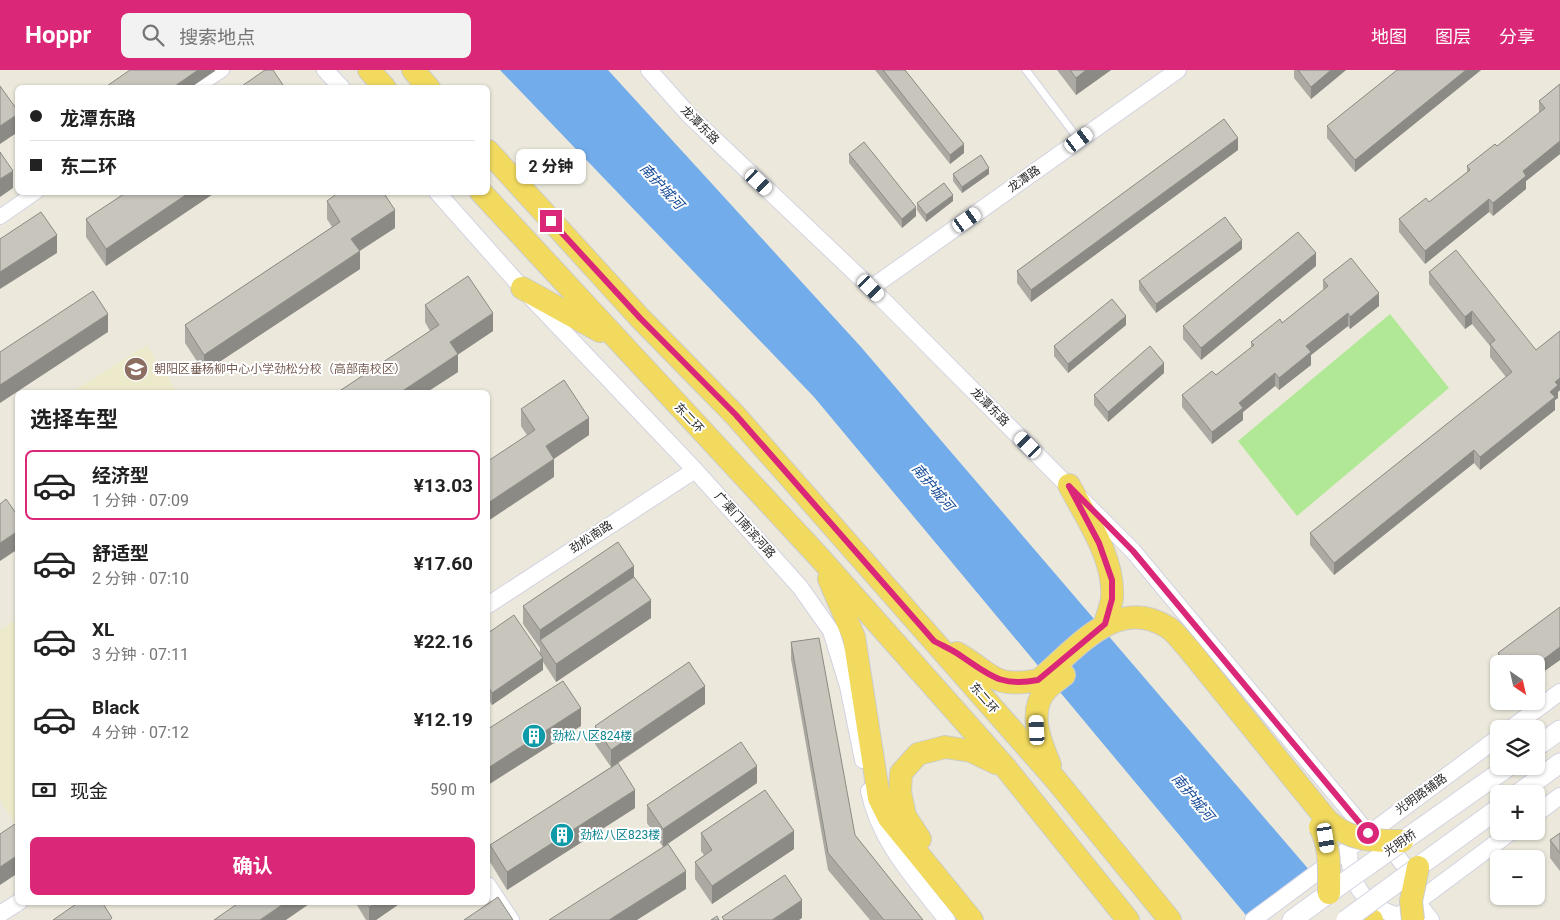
<!DOCTYPE html>
<html lang="zh">
<meta charset="utf-8">
<style>
:root{--surface:#fff;--page:#f2f2f2;--text:#222;--muted:#767676;--line:#e0e0e0;--accent:#db2777}
body{margin:0;font-family:Roboto,"Noto Sans SC",sans-serif;background:var(--page);color:var(--text);height:100vh;display:flex;flex-direction:column;font-size:19px;white-space:nowrap}
*{box-sizing:border-box;margin:0}
p{font-size:16px;color:var(--muted)}
.icon{flex:none;width:28px;height:28px;fill:none;stroke:currentColor;stroke-width:2;stroke-linecap:round;stroke-linejoin:round}
.map{position:relative;flex:1;overflow:hidden}
.sheet{position:absolute;left:15px;top:320px;width:475px;height:515px;display:flex;flex-direction:column;background:var(--surface);border-radius:8px;box-shadow:0 1px 4px #0004}
.sheet>*{flex:none}
.banner{position:absolute;left:15px;top:15px;width:475px;height:110px;border-radius:8px;box-shadow:0 1px 4px #0004;display:grid;align-content:center;height:110px;padding:0 15px;background:var(--surface)}
.needle{width:32px;rotate:146deg}
.buttons{position:absolute;left:1490px;top:585px;display:grid;gap:10px}
.buttons a{display:grid;place-items:center;width:55px;height:55px;border-radius:8px;background:var(--surface);box-shadow:0 1px 4px #0004;font-size:25px}
.end{position:absolute;width:22px;height:22px;margin:-11px;border:6px solid #db2777;background:#fff;box-shadow:0 0 0 2px #fff}
.from{border-radius:50%}
.bubble{position:absolute;height:35px;border-radius:8px;background:var(--surface);box-shadow:0 1px 4px #0004;font-size:16px;font-weight:700;line-height:35px;text-align:center}
.car{position:absolute;width:15px;height:30px;margin:-15px -8px;border-radius:6px;box-shadow:0 0 4px 1px #0007;background:linear-gradient(#fff 24%,#345 0 40%,#fff 0 76%,#345 0 86%,#fff 0)}
.banner b{display:flex;align-items:center;gap:18px;height:48px;font-size:19px}
.banner b+b{border-top:1px solid var(--line)}
.banner i{width:12px;height:12px;background:var(--text)}
ul{padding:0;list-style:none}
li{display:flex;align-items:center;gap:15px;height:70px;margin:0 10px 8px;padding:0 5px;border:2px solid transparent;border-radius:8px}
li div{flex:1}
li b{display:block;font-size:19px}
li em{font-style:normal;font-weight:700}
li.current{border-color:var(--accent)}
li>.icon{width:45px;height:45px;stroke-width:1.5}
h2{padding:0 15px;font-size:22px;line-height:60px}
.pay{display:flex;align-items:center;gap:12px;height:55px;padding:0 15px;font-size:19px}
.pay p{margin-inline-start:auto}
.cta{display:flex;gap:10px;margin-top:auto;padding:10px 15px}
.cta a{flex:1;height:58px;border-radius:8px;background:var(--accent);color:#fff;font-size:20px;font-weight:700;line-height:58px;text-align:center}
header{display:flex;align-items:center;gap:30px;box-sizing:border-box;height:70px;padding:0 25px;background:var(--accent);color:#fff}
header strong{font-size:24px}
nav{display:flex;gap:28px;margin-inline-start:auto;font-size:18px}
.search{width:350px;height:45px;background:var(--page);display:flex;align-items:center;gap:12px;box-sizing:border-box;padding:0 18px;border-radius:8px;color:var(--muted);font-size:19px}
.map>svg:first-child{display:block}
</style>
<header>
<strong>Hoppr</strong>
<div class="search"><svg class="icon" aria-label="search" viewBox="0 0 24 24"><circle cx="10" cy="10" r="6"/><path d="M15 15l6 6"/></svg>搜索地点</div>
<nav><a>地图</a><a>图层</a><a>分享</a></nav>
</header>
<div class="map">
<svg width="1560" height="850" viewBox="0 0 1560 850">
<rect width="100%" height="100%" fill="#ece9dc"/>
<!-- education -->
<path fill="#edeacc" d="M147 275 177 322H72Z
M17 549V757L0 730V560Z"/>
<!-- pitch -->
<path fill="#b1e896" d="M1390 244 1449 318 1297 446 1238 371Z"/>
<!-- water -->
<path fill="#72aceb" d="M500 0H608L861 277 1352 850H1250L814 327Z"/>
<!-- pier -->
<path fill="#ece9dc" d="M1320 810 1354 850H1267Z"/>
<g fill="none" stroke-linecap="round" stroke-linejoin="round">
<!-- service casing -->
<g stroke="#d3d2e2" stroke-width="9">
<path id="service" d="M1026 0 1079 70"/>
</g>
<!-- minor casing -->
<g stroke="#d3d2e2" stroke-width="16">
<path id="minor" d="M195 18 222 0
M0 147 36 122
M488 814 512 850"/>
</g>
<!-- tertiary casing -->
<g stroke="#d3d2e2" stroke-width="18">
<path id="tertiary" d="M325 0 342 18
M649 0 689 45 871 218 1133 481 1368 763 1383 768 1406 798 1417 817V832L1431 850
M437 122 522 218 695 400 800 517 831 561 848 616 863 690
M871 218 1178 0
M488 535 695 400
M1510 659 1560 622
M869 721C880 773 915 809 947 850
M1536 744 1560 726
M1349 778C1348 814 1364 835 1398 846
M0 844 19 832
M1253 850 1499 667
M1393 850 1512 761"/>
</g>
<!-- secondary casing -->
<g stroke="#d3d2e2" stroke-width="21">
<path id="secondary" d="M1536 677 1560 660
M1518 724 1560 693
M1418 797 1499 738
M1292 850 1329 823"/>
</g>
<!-- trunk casing -->
<g stroke="#ccc" stroke-width="24">
<path id="trunk" d="M369 0 385 18
M413 0 429 18
M488 81 640 248 735 345 1056 710 1170 850
M481 122 820 488 1005 697 1128 850
M522 218 600 261
M1069 415C1087 449 1115 489 1112 528 1111 536 1107 546 1105 554
M829 509 854 567 879 728 889 748 972 850
M957 583C993 603 990 619 1039 610 1076 579 1117 524 1169 558 1176 563 1182 572 1188 578L1327 750
M1050 695C1041 673 1027 642 1046 620 1051 614 1058 610 1064 605
M920 769 905 746 900 722 901 703 918 684 945 677 971 681 996 693
M1353 850 1363 848 1372 850"/>
</g>
<!-- service -->
<use href="#service" stroke="#fff" stroke-width="7"/>
<!-- minor -->
<use href="#minor" stroke="#fff" stroke-width="14"/>
<!-- tertiary -->
<use href="#tertiary" stroke="#fff" stroke-width="16"/>
<!-- secondary -->
<use href="#secondary" stroke="#fff" stroke-width="19"/>
<!-- trunk -->
<use href="#trunk" stroke="#f1da5e" stroke-width="22"/>
<!-- secondary-bridge casing -->
<g stroke="#d3d2e2" stroke-width="21" stroke-linecap="butt">
<path id="secondary-bridge" d="M1329 823 1509 696
M1346 850 1418 797"/>
</g>
<!-- trunk-bridge casing -->
<g stroke="#ccc" stroke-width="24" stroke-linecap="butt">
<path id="trunk-bridge" d="M1327 750C1349 771 1373 771 1402 771
M1320 757C1331 778 1329 800 1329 823
M1413 850 1411 831 1418 797"/>
</g>
<!-- secondary-bridge -->
<use href="#secondary-bridge" stroke="#fff" stroke-width="19"/>
<!-- trunk-bridge -->
<use href="#trunk-bridge" stroke="#f1da5e" stroke-width="22"/>
</g>
<!-- wall -->
<path fill="#aba9a2" d="M875 0H905L964 83 950 94Z
M1057 0H1111L1076 25Z
M1294 0H1346L1311 29 1294 8Z
M1397 0H1481L1355 102 1327 68V56Z
M1560 14V84L1526 111V119L1493 146 1489 142 1425 194 1399 162V149L1429 132 1467 102V96L1497 76 1539 43V31Z
M1238 80 1031 232 1017 213V201Z
M849 84 916 146 902 158 849 93Z
M953 104H989L962 123 953 111Z
M127 122H216L106 196 86 167V149Z
M327 131 395 158 360 181V199L204 302 185 273V255L332 157 327 149Z
M953 131 926 152 917 140V133Z
M1242 179 1156 243 1139 220V211Z
M1316 196 1201 290 1183 269V256Z
M1429 202 1536 280 1560 261V320L1558 322V328L1555 330V340L1480 400 1474 393 1334 505 1310 475V463L1506 307 1490 287V276L1472 254 1465 259 1429 214Z
M1323 210 1379 236 1350 259 1348 256 1311 285V295L1279 320 1275 316 1243 342V350L1212 374 1182 337V325L1216 305 1251 278V272L1282 253 1323 220Z
M425 235 493 261 458 284V302L427 322H338L430 261 425 252Z
M1126 255 1068 303 1054 286V276Z
M1164 303 1108 352 1094 335V325Z
M521 339 589 365 554 389V407L521 356Z
M634 507 651 548 556 612 543 592V600L492 635 488 629V563L540 583V577V578L523 554V536Z
M1560 537V590L1536 607V594H1499V596L1498 583Z
M791 572 855 765 923 850H870L828 800 791 589Z
M705 634 614 696 635 738 507 820 490 792V775L611 697 595 674V656Z
M757 713 663 777 647 753V735Z
M701 763 794 779 712 834 695 809V792L704 785 701 781Z
M1560 763V801L1550 788V770Z
M355 832H402L376 850H366Z"/>
<!-- shaded-wall -->
<path fill="#8b8a84" d="M198 0H215V1L190 18H172Z
M1086 0H1111L1076 25V8Z
M1331 0H1346L1311 29V17Z
M1466 0H1481L1355 102V90Z
M18 44V62L0 74V56Z
M1238 68V80L1031 232V220Z
M1560 71V84L1526 111V119L1493 146V133L1523 101Z
M964 74V83L950 94V85Z
M989 98V104L962 123V117Z
M13 101V118L0 127V109Z
M190 122H216L106 196V179Z
M953 125V131L926 152V145Z
M1489 129V142L1425 194V181Z
M916 137V146L902 158V149Z
M395 140V158L351 186V169Z
M57 165V183L0 219V202Z
M1242 170V179L1156 243V234Z
M360 181V199L204 302V285Z
M1316 183V196L1201 290V278Z
M1379 223V236L1350 259V247Z
M1472 241V254L1465 259V247Z
M493 243V261L450 290V272Z
M1348 243V256L1311 285V295L1279 320V308L1306 276Z
M108 244V262L0 333V315Z
M1126 246V255L1068 303V294Z
M458 284V302L427 322H401Z
M1164 293V303L1108 352V342Z
M1275 303V316L1243 342V350L1212 374V362L1239 333Z
M1560 308V320L1558 322V328L1555 330V340L1480 400V387L1550 322 1555 312Z
M589 348V365L546 394V376Z
M1474 380V393L1334 505V493Z
M554 389V407L488 451V433Z
M18 461V479L0 491V473Z
M634 496V514L540 570V578V560Z
M651 530V548L556 612V594Z
M1560 577V590L1536 607V595Z
M543 588V600L492 635V623Z
M705 616V634L611 697V680Z
M581 638V656L488 715V698Z
M489 640V657L488 658V641Z
M757 696V713L663 777V759Z
M635 720V738L507 820V802Z
M794 761V779L712 834V816Z
M18 785V803L0 815V797Z
M686 801V819L637 850H609Z
M802 830V848L799 850H772Z
M286 832H312L286 850H260Z
M376 832H402L376 850H369V837Z"/>
<!-- building -->
<path fill="#c7c5bc" stroke="#8b8a84" d="M130 0H198L172 18H104Z
M265 0H273L285 18H239Z
M883 0H905L964 74 950 85Z
M1070 0H1086L1076 8Z
M1298 0H1331L1311 17Z
M1397 0H1466L1355 90 1327 56Z
M1560 14V71L1523 101 1526 106 1493 133 1489 129 1425 181 1399 149 1426 128 1429 132 1470 100 1467 96 1495 74 1497 76 1545 38 1539 31Z
M0 16 18 41V44L0 56Z
M1224 49 1238 68 1031 220 1017 201Z
M864 72 916 137 902 149 849 84Z
M0 82 13 101 0 109Z
M981 85 989 98 962 117 953 104Z
M944 113 953 125 926 145 917 133Z
M127 122H190L106 179 86 149Z
M339 122H383L395 140 351 169 360 181 204 285 185 255 340 152 327 131Z
M41 142 57 165 0 202V169Z
M1225 147 1242 170 1156 234 1139 211Z
M1298 162 1316 183 1201 278 1183 256Z
M1456 180 1536 280 1560 261V308L1555 312 1558 315 1550 322 1555 327 1480 387 1474 380 1334 493 1310 463 1512 302 1490 274 1495 270 1472 241 1465 247 1429 202Z
M1351 188 1379 223 1350 247 1348 243 1306 276 1311 282 1279 308 1275 303 1239 333 1243 338 1212 362 1182 325 1212 301 1216 305 1254 275 1251 272 1280 249 1282 253 1328 216 1323 210Z
M468 206 493 243 450 272 458 284 401 322H338L439 255 425 235Z
M93 221 108 244 0 315V282Z
M1112 229 1126 246 1068 294 1054 276Z
M1150 276 1164 293 1108 342 1094 325Z
M564 310 589 348 546 376 554 389 488 433V391L535 360 521 339Z
M6 429 18 446V461L0 473V434Z
M618 472 634 496 540 560 523 536Z
M634 507 651 530 556 594 540 570Z
M1560 537V577L1536 595V594H1506L1498 583Z
M514 545 543 588 492 623 488 616V563Z
M819 568 855 765 923 850H884L828 783 791 572Z
M689 592 705 616 611 680 595 656Z
M563 611 581 638 488 698V659Z
M741 672 757 696 663 759 647 735Z
M618 693 635 720 507 802 490 775Z
M765 720 794 761 712 816 695 792 712 780 701 763Z
M18 752V785L0 797V764Z
M1560 763V783L1550 770Z
M668 774 686 801 609 850H549Z
M785 805 802 830 772 850H724L722 847Z
M498 827 513 850H464Z
M79 832H102L112 848 110 850H53Z
M240 832H286L260 850H214Z
M366 832H376L369 837Z
M717 846 719 850H711Z"/>
<g fill="none" stroke-linecap="round" stroke-linejoin="round">
<!-- route -->
<path stroke="#db2777" stroke-width="6" d="M551 151 640 248 736 345 934 571C943 576 953 580 961 586 991 606 1001 617 1038 610L1105 554 1112 529V510L1099 473 1069 416 1133 481 1368 763"/>
</g>
<!-- icons -->
<defs>
<g id="school-disc" transform="scale(1.25)"><circle r="9.5" fill="#8d6e63" stroke="#fff"/><path d="M0-5L7-2L0 1L-7-2ZM-4 1L0 2.5L4 1V4Q0 6-4 4Z" fill="#fff"/></g>
<g id="building-disc" transform="scale(1.25)"><circle r="9.5" fill="#0f9aa8" stroke="#fff"/><path d="M-4-6H4V6H1V3H-1V6H-4ZM-2.5-4.3h1.7v1.8h-1.7ZM.8-4.3h1.7v1.8H.8ZM-2.5-1h1.7V.8h-1.7ZM.8-1h1.7V.8H.8Z" fill="#fff"/></g>
</defs>
<g fill-rule="evenodd">
<use href="#school-disc" x="136" y="299"/>
<use href="#building-disc" x="534" y="666"/>
<use href="#building-disc" x="562" y="765"/>
</g>
<g text-anchor="middle" stroke-width="4" stroke-linejoin="round" paint-order="stroke">
<!-- street labels -->
<g font-size="12" fill="#2a2a2a" stroke="#fff">
<text transform="translate(700 55) rotate(45)" y="4">龙潭东路</text>
<text transform="translate(1024 109) rotate(-35)" y="4">龙潭路</text>
<text transform="translate(990 337) rotate(45)" y="4">龙潭东路</text>
<text transform="translate(689 348) rotate(47)" y="4">东二环</text>
<text transform="translate(745 455) rotate(48)" y="4">广渠门南滨河路</text>
<text transform="translate(591 467) rotate(-33)" y="4">劲松南路</text>
<text transform="translate(984 628) rotate(49)" y="4">东二环</text>
<text transform="translate(1421 724) rotate(-36)" y="4">光明路辅路</text>
<text transform="translate(1400 773) rotate(-35)" y="4">光明桥</text>
</g>
<!-- education labels -->
<g font-size="12" fill="#785e54" stroke="#fff" text-anchor="start">
<text x="154" y="303">朝阳区垂杨柳中心小学劲松分校（高部南校区）</text>
</g>
<!-- culture labels -->
<g font-size="12" fill="#0d838f" stroke="#fff" text-anchor="start">
<text x="552" y="670">劲松八区824楼</text>
<text x="580" y="769">劲松八区823楼</text>
</g>
<!-- water labels -->
<g font-size="14" font-style="italic" fill="#124796" stroke="#fff">
<text transform="translate(662 116) rotate(47)" y="5">南护城河</text>
<text transform="translate(933 417) rotate(50)" y="5">南护城河</text>
<text transform="translate(1193 727) rotate(50)" y="5">南护城河</text>
</g>
</g>
</svg>
<div class="buttons">
<a><svg class="needle" viewBox="-14 -14 28 28"><path d="M0-13l5 13h-10z" fill="#e53935"/><path d="M0 13l5-13h-10z" fill="#767676"/></svg></a>
<a><svg class="icon" aria-label="layers" viewBox="0 0 24 24"><path d="M12 4l9 5-9 5-9-5zM3 14l9 5 9-5"/></svg></a>
<a>+</a>
<a>−</a>
</div>
<i class="end from" style="left:1368px;top:763px"></i>
<i class="end" style="left:551px;top:151px"></i>
<div class="bubble" style="left:516px;top:79px;width:70px">2 分钟</div>
<i class="car" style="left:1079px;top:70px;rotate:54deg"></i>
<i class="car" style="left:759px;top:112px;rotate:133deg"></i>
<i class="car" style="left:967px;top:150px;rotate:55deg"></i>
<i class="car" style="left:871px;top:218px;rotate:135deg"></i>
<i class="car" style="left:1028px;top:375px;rotate:315deg"></i>
<i class="car" style="left:1037px;top:660px;rotate:357deg"></i>
<i class="car" style="left:1326px;top:768px;rotate:171deg"></i>
<div class="banner">
<b><i class="from"></i>龙潭东路</b>
<b><i></i>东二环</b>
</div>
<section class="sheet">
<h2>选择车型</h2>
<ul>
<li class="current"><svg class="icon" aria-label="car" viewBox="0 0 24 24"><path d="M5 17H2v-5l4-1 3-4h7l3 4 3 1v5h-3M9 17h6M6 11h13"/><circle cx="7" cy="17" r="2"/><circle cx="17" cy="17" r="2"/></svg><div><b>经济型</b><p>1 分钟 · 07:09</p></div><em>¥13.03</em></li>
<li><svg class="icon" aria-label="car" viewBox="0 0 24 24"><path d="M5 17H2v-5l4-1 3-4h7l3 4 3 1v5h-3M9 17h6M6 11h13"/><circle cx="7" cy="17" r="2"/><circle cx="17" cy="17" r="2"/></svg><div><b>舒适型</b><p>2 分钟 · 07:10</p></div><em>¥17.60</em></li>
<li><svg class="icon" aria-label="car" viewBox="0 0 24 24"><path d="M5 17H2v-5l4-1 3-4h7l3 4 3 1v5h-3M9 17h6M6 11h13"/><circle cx="7" cy="17" r="2"/><circle cx="17" cy="17" r="2"/></svg><div><b>XL</b><p>3 分钟 · 07:11</p></div><em>¥22.16</em></li>
<li><svg class="icon" aria-label="car" viewBox="0 0 24 24"><path d="M5 17H2v-5l4-1 3-4h7l3 4 3 1v5h-3M9 17h6M6 11h13"/><circle cx="7" cy="17" r="2"/><circle cx="17" cy="17" r="2"/></svg><div><b>Black</b><p>4 分钟 · 07:12</p></div><em>¥12.19</em></li>
</ul>
<div class="pay"><svg class="icon" aria-label="cash" viewBox="0 0 24 24"><path d="M3 7h18v10H3z"/><circle cx="12" cy="12" r="2"/></svg>现金<p>590 m</p></div>
<div class="cta"><a>确认</a></div>
</section>
</div>
